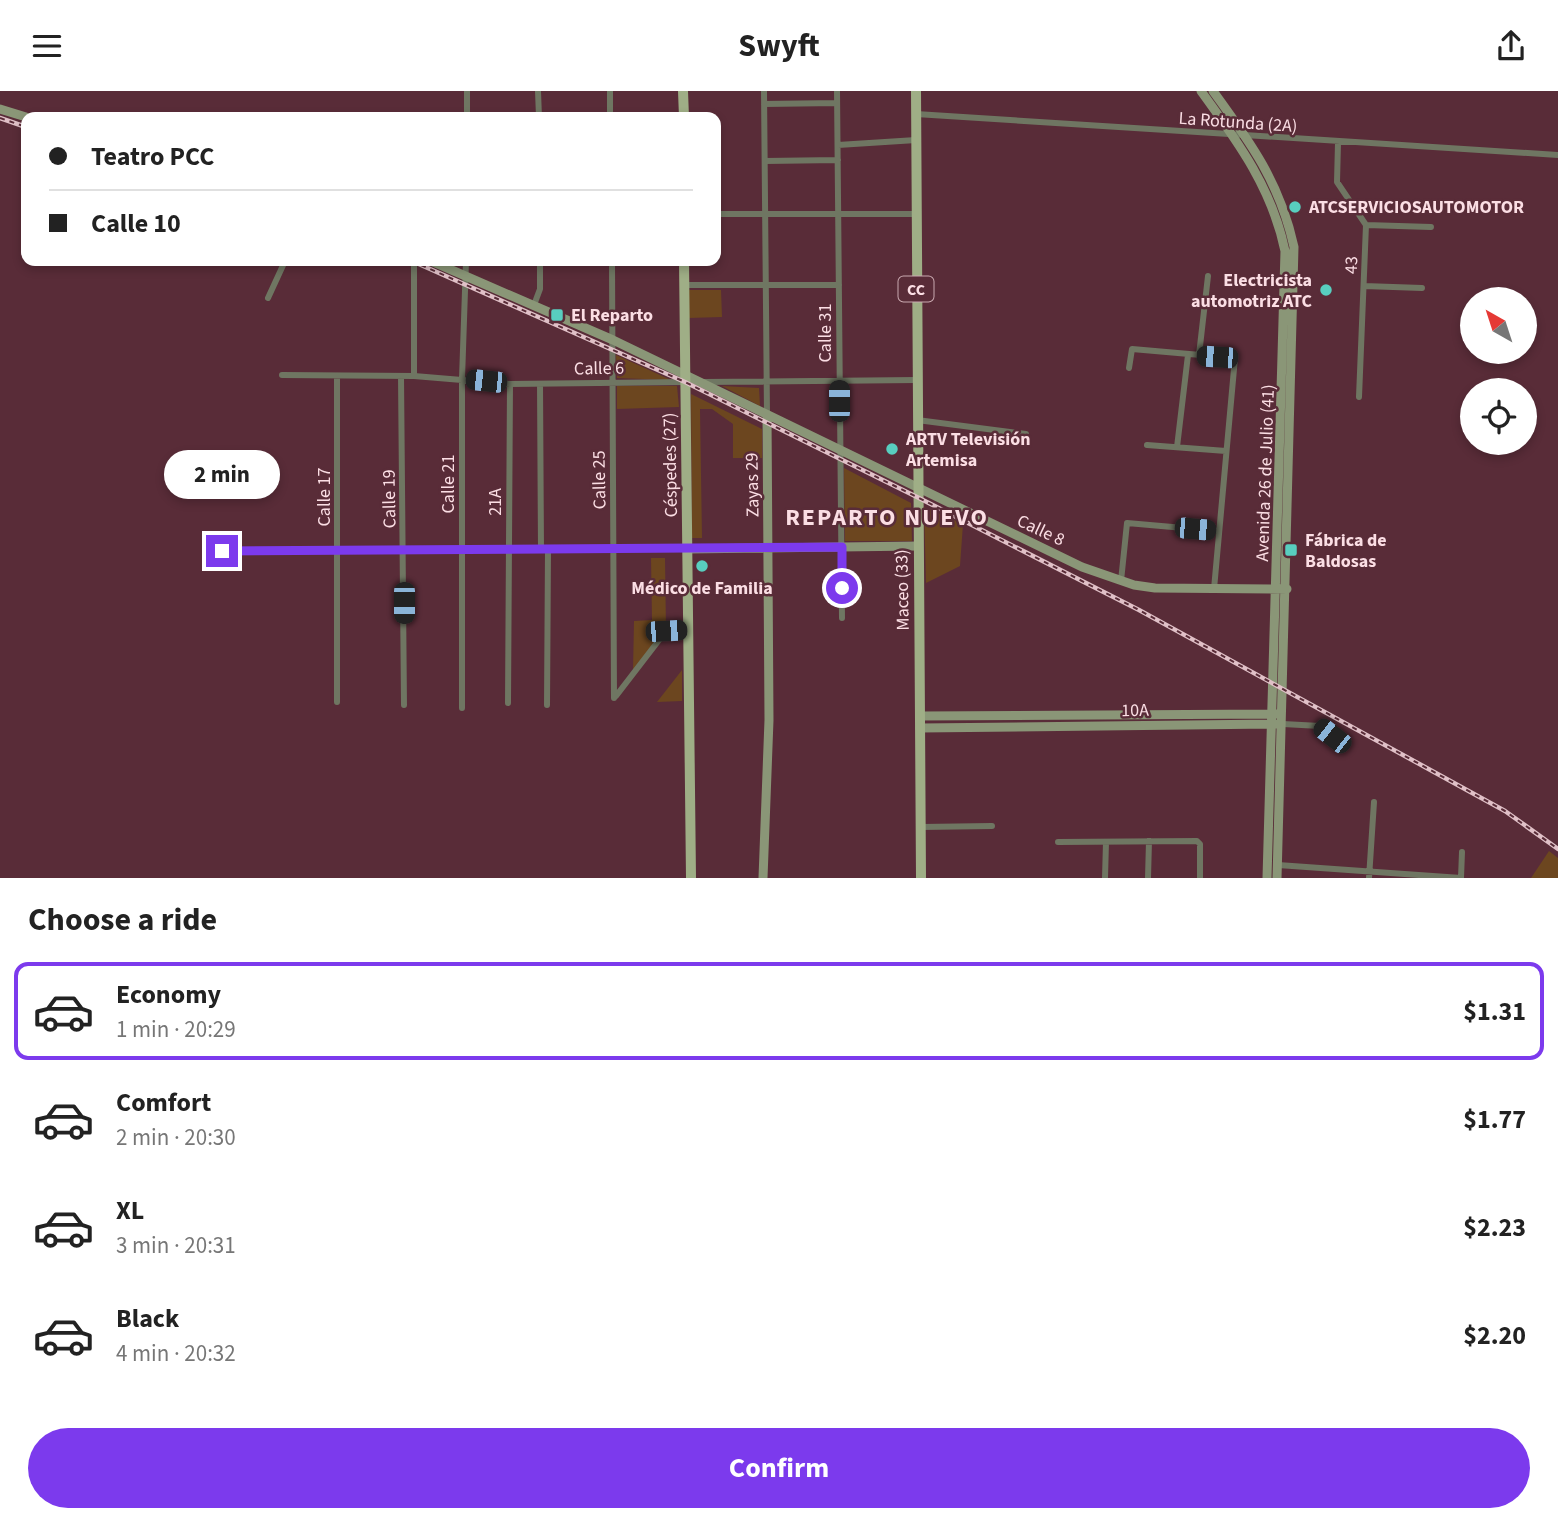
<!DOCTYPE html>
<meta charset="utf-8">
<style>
:root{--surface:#fff;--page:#f6f6f6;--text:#222;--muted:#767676;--line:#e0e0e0;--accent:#7c3aed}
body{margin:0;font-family:"Source Sans 3",sans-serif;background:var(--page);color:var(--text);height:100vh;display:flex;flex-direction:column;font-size:26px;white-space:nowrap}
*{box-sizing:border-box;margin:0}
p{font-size:23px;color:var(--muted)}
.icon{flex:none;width:38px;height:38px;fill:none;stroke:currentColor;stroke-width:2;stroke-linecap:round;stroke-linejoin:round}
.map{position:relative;height:787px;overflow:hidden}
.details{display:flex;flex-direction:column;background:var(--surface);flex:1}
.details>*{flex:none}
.banner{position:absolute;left:21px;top:21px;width:700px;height:154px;border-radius:14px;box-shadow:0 4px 10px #0003;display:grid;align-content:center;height:154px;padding:0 28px;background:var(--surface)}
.needle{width:46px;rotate:321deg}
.controls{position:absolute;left:1460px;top:196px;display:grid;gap:14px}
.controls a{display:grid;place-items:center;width:77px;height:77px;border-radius:50%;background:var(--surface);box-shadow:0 4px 10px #0003;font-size:35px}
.end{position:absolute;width:32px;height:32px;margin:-16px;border:9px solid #7c3aed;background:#fff;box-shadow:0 0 0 4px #fff}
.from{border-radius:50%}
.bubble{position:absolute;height:49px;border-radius:24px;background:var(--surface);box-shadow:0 4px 10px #0003;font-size:23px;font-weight:700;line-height:49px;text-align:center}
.car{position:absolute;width:21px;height:42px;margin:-21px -10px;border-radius:9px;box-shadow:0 0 5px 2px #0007;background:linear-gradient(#222 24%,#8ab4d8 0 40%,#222 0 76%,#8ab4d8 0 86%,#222 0)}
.banner b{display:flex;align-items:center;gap:24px;height:66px;font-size:26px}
.banner b+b{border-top:2px solid var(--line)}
.banner i{width:18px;height:18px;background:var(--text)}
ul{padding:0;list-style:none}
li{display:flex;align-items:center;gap:21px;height:98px;margin:0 14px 10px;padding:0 14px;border:4px solid transparent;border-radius:14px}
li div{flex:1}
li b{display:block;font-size:26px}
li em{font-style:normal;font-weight:700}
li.current{border-color:var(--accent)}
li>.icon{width:63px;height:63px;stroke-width:1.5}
h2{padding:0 28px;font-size:32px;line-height:84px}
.action{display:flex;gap:14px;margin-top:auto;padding:14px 28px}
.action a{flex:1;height:80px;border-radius:42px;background:var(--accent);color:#fff;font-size:28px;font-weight:700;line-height:80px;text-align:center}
header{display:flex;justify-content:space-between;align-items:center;height:91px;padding:0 28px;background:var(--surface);font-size:32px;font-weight:700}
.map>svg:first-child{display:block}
</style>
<header><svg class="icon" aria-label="menu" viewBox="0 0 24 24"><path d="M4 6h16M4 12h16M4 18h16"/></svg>Swyft<svg class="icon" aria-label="share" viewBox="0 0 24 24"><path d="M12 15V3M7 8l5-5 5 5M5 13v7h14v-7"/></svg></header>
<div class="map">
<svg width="1558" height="787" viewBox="0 0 1558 787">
<rect width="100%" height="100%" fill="#592c38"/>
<!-- green -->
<path fill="#6c461f" d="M689 199H721L722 226 688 227Z
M616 264 671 289 617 287Z
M617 295H677L679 316 617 318Z
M722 295 759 297 760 315Z
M691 303 762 338V367H733V333L712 318H700L702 447H692Z
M844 377 911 412 912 450H845Z
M924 416 963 433 960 475 926 492Z
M651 467H665L666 538 633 579 634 530 652 529Z
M682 579V610L657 611Z
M1549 760 1558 767V787H1531Z"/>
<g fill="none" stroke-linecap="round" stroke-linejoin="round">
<!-- street -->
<path stroke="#6f7662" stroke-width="6" d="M538 0 539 26
M610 0V26
M764 0 767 324
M837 0 842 527
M764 13 837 12
M916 23 1558 64
M467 26V0
M1338 52 1337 91 1366 134 1359 306
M838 54 916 49
M765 70 838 69
M716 123H916
M1366 134 1431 136
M414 170V285
M612 170 614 607
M684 194H839
M1364 195 1422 197
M268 207 285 170
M534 214 540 198V170
M1199 264 1208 185
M1129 277 1132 258 1235 267 1214 498
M282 284 414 285 510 293 687 291
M337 285V611
M401 285 404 614
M702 291 917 289
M540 293 541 459
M917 329 1026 343
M1147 354 1226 360
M1177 356 1188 264
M222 460 687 458
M1121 490 1127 432 1218 440
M616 605 666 540 688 538
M508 612 510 293
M547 614 548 459
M462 617V288L466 170
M1283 633 1320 635 1343 654
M921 736 992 735
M1058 751 1197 750 1200 753V787
M1278 774 1461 787
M1105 787 1106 751
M1148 787 1149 750
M1369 787 1374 711
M1461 787 1462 761"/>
<!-- secondary -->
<path stroke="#8a9677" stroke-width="9" d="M1201 0C1238 51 1272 97 1285 160L1267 787
M1213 0C1251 52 1280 92 1294 156L1277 787
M0 18 26 26
M431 170 613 249 1082 476 1134 494 1155 497 1287 498
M687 458 918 455
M920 625 1278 623
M920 637 1275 633
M763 787 769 629 767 324"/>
<!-- primary -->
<path stroke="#9fae86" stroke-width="10" d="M683 0 684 26
M916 0 921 787
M684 170 691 787"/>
<!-- rail casing -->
<g stroke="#e0c0c7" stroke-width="4.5">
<path id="rail" d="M0 27 26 36
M412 170 685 291 917 406 1139 519 1505 720 1558 758"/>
</g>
<!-- rail -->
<use href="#rail" stroke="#592c38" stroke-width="2" stroke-dasharray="5" stroke-linecap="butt"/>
</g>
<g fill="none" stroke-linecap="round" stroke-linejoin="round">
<!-- route -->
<path stroke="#7c3aed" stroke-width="9" d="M222 460 842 456V497"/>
</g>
<!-- markers -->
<g fill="#58cebf" stroke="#592c38" stroke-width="2.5">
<circle cx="1295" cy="116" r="7"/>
<circle cx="1326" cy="199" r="7"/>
<rect x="550" y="217" width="14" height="14" rx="3.5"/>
<circle cx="892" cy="358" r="7"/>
<rect x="1284" y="452" width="14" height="14" rx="3.5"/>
<circle cx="702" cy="475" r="7"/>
</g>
<g text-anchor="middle" stroke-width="5" stroke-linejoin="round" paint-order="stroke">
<!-- shield labels -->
<rect fill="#592c38" stroke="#caa9b0" stroke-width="2" x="898.5" y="185.5" width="35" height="25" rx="5"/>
<g font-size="16" font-weight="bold" fill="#fbdee4">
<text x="916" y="204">CC</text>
</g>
<!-- street labels -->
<g font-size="18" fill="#fbdee4" stroke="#592c38">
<text transform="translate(1238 31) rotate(4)" y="6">La Rotunda (2A)</text>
<text transform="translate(1351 174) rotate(-88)" y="6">43</text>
<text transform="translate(825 242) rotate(-90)" y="6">Calle 31</text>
<text transform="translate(599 277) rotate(-1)" y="6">Calle 6</text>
<text transform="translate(670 374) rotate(-91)" y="6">Céspedes (27)</text>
<text transform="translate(1265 382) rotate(-88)" y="6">Avenida 26 de Julio (41)</text>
<text transform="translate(599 389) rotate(-91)" y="6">Calle 25</text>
<text transform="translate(448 393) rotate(-90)" y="6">Calle 21</text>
<text transform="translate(752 394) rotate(-91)" y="6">Zayas 29</text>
<text transform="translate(324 406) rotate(-90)" y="6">Calle 17</text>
<text transform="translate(389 408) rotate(-91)" y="6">Calle 19</text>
<text transform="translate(495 411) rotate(-90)" y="6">21A</text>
<text transform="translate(1041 439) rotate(25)" y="6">Calle 8</text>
<text transform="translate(902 499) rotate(-91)" y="6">Maceo (33)</text>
<text transform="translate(1135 619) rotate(-1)" y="6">10A</text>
</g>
<!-- poi labels -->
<g font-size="18" font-weight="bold" fill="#fbdee4" stroke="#592c38" text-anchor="start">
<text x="1309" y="122">ATCSERVICIOSAUTOMOTOR</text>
<text x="1312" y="195" text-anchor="end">Electricista<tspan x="1312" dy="21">automotriz ATC</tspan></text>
<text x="571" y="230">El Reparto</text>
<text x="906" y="354">ARTV Televisión<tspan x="906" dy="21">Artemisa</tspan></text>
<text x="1305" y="455">Fábrica de<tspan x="1305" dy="21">Baldosas</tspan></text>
<text x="702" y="503" text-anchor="middle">Médico de Familia</text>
</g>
<!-- district labels -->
<g font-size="24" font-weight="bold" letter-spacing="2" fill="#fbdee4" stroke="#592c38">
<text x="887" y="434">REPARTO NUEVO</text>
</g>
</g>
</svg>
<div class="controls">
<a><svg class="needle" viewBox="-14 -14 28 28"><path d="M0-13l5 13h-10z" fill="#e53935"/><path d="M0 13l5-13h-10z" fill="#767676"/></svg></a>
<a><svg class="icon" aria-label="locate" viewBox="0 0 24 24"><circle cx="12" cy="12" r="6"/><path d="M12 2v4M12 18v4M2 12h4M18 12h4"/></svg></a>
</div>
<i class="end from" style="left:842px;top:497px"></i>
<i class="end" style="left:222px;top:460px"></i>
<div class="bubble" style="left:164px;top:359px;width:116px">2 min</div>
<i class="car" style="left:1217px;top:266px;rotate:274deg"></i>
<i class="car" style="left:486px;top:290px;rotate:276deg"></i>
<i class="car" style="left:839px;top:310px;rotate:0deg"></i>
<i class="car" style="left:1195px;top:438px;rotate:95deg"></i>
<i class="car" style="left:404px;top:512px;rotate:180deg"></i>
<i class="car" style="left:666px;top:540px;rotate:87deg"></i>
<i class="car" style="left:1332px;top:645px;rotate:308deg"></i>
<div class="banner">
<b><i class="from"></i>Teatro PCC</b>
<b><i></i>Calle 10</b>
</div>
</div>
<section class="details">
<h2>Choose a ride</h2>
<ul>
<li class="current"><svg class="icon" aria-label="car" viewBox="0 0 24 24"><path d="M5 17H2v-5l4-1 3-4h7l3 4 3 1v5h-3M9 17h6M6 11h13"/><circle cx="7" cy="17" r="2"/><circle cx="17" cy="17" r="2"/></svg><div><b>Economy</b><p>1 min · 20:29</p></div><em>$1.31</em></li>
<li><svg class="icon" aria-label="car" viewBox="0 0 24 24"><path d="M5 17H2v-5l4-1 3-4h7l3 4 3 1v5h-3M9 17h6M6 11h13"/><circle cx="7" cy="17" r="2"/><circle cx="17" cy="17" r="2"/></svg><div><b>Comfort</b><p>2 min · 20:30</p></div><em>$1.77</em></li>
<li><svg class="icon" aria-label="car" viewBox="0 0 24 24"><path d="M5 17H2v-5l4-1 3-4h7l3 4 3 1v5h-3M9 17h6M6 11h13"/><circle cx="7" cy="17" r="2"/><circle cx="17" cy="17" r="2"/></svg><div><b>XL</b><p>3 min · 20:31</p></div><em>$2.23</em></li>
<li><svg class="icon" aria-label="car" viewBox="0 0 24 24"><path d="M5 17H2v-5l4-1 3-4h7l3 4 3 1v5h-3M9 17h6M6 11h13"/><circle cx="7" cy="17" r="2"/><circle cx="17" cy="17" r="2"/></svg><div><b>Black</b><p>4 min · 20:32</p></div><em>$2.20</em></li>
</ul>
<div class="action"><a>Confirm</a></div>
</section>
